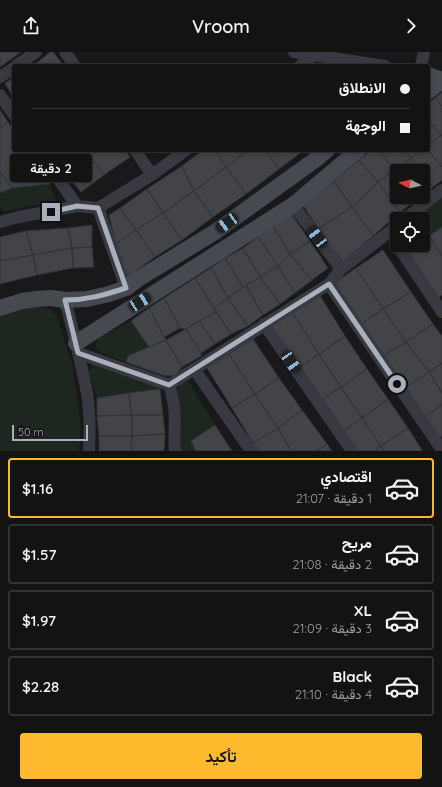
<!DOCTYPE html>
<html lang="ar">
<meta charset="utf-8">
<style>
:root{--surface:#131314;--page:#202022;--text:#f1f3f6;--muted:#9d9ea0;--line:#323234;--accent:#ffb92d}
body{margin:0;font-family:Quicksand,Vazirmatn,sans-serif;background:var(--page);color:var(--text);direction:rtl;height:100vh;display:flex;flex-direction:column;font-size:15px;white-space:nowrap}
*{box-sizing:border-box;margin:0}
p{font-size:13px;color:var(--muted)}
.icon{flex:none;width:22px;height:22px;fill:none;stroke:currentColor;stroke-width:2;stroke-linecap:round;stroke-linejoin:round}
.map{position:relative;height:399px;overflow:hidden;direction:ltr}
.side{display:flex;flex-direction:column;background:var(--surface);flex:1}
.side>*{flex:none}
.banner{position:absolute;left:12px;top:12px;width:418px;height:88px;border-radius:4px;box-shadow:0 2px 6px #0003,0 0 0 1px var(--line);direction:rtl;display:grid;align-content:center;height:88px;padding:0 20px;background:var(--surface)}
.needle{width:26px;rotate:277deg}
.tools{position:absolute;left:390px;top:112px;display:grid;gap:8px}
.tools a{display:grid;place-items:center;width:40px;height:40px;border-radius:4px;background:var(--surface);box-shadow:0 2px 6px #0003,0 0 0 1px var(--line);font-size:20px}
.scale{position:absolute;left:12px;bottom:10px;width:76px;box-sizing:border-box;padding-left:4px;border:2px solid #aaafbc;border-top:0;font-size:11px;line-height:14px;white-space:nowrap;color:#aaafbc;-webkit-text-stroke:3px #141416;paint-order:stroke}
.end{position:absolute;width:18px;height:18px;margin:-9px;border:5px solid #aaafbc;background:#111;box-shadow:0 0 0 2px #111}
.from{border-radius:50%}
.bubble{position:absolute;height:28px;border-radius:4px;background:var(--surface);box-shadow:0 2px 6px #0003,0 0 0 1px var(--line);font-size:13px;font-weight:600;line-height:28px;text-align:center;direction:rtl}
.car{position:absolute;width:12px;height:24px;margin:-12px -6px;border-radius:5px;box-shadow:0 0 3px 1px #0007;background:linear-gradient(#222 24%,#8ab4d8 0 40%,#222 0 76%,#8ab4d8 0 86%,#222 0)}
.banner b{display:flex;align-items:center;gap:14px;height:38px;font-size:15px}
.banner b+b{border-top:1px solid var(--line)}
.banner i{width:10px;height:10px;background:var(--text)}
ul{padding:7px 0 0;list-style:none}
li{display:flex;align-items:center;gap:12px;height:60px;margin:0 8px 6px;padding:0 12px;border:2px solid var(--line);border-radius:4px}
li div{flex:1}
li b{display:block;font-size:15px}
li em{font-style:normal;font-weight:600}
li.selected{border-color:var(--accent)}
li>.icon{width:36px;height:36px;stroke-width:1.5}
.button{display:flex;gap:8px;margin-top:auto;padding:8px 20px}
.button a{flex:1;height:46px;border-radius:4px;background:var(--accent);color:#111;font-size:16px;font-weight:600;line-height:46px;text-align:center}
header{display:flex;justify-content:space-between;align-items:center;height:52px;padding:0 20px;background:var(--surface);font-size:18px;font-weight:600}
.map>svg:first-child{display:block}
</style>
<header><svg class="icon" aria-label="forward" viewBox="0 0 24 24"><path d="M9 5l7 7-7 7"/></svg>Vroom<svg class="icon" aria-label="share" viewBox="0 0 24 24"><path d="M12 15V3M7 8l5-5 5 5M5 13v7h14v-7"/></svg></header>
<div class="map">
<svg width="442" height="399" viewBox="0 0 442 399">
<rect width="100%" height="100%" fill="#19191b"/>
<!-- green -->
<path fill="#1e271f" d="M50 132 57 151 27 154 3 160 0 154V141L12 136Z
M442 145V175L423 188V167H415Z
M32 254 51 257 57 265 73 315 81 376 79 399H0V264L13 259Z
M131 269 149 295 128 304 126 310 100 300 96 297V291L99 285Z
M94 312 158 334 160 337 97 346 89 321 91 315Z
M188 329 215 373 191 389 196 399H180L181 390 176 339 180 333Z"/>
<!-- building -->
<path fill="#434448" stroke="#333238" d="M0 0H21L0 15Z
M50 0H53L64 14H33Z
M14 26V47L5 31Z
M442 40V54L435 46Z
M435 46 442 54V82L441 83 428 68V52Z
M0 58 8 70 0 76Z
M428 68 441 83 428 94Z
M8 70 14 79V98H27L50 132 12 136 0 120V76Z
M441 83 442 85V115L428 98V94Z
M47 98H86L104 123 81 140Z
M86 98H125L130 105 104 123Z
M203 98H215L226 115 194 139 182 114Z
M215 98H248L226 115Z
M248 98H265L279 117 246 142 226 115Z
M265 98H304L279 117Z
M371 98H380L394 118 378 130 359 108Z
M380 98H405L411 106 394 118Z
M405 98H422L411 106Z
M422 98H428L442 115V128L433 135 423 122V119H421L411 106Z
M411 106 421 119H397V122L394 118Z
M359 108 378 130 352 155 334 129Z
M182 114 194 139 163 161 147 137Z
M226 115 246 142 213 165 194 139Z
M394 118 397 122V145H414L416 148 400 160 378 130Z
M0 120 12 136 0 141Z
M423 122 433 135 423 143Z
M334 129 352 155 318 177 303 153Z
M378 130 400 160 373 184 352 155Z
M147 137 163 161 136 178 120 156Z
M194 139 213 165 182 188 163 161Z
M352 155 373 184 343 209 330 194 318 177Z
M120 156 136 178 116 192 109 163Z
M163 161 182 188 155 205 136 178Z
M292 163 310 189 290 202 273 174Z
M92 173V195L72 196 68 176Z
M273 174 290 202 278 214 258 185Z
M442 175V204L429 184Z
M68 176 72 196 33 203 26 179Z
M136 178 155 205 126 226 116 192Z
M26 179 33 203 0 209V185Z
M429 184 442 204V243L436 247 404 202 416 193H423V188Z
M258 185 278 214 260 225 243 196Z
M310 189 328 216 312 228 290 202Z
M92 195 94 215 73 216 72 196Z
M72 196 73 216 37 223 33 203Z
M243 196 260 225 243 235 225 206Z
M383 198 411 240 383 257 356 216Z
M290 202 312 228 295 241 278 214Z
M33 203 37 223 0 232V209Z
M225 206 243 235 228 246 211 216Z
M278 214 295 241 280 252 260 225Z
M211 216 228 246 214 256 195 226Z
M356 216 383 257 358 274 332 233Z
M260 225 280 252 263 263 246 233Z
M195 226 216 260 199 269 186 277 180 276 164 246Z
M246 233 263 263 248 274 228 246Z
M411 240 433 272 406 290 383 257Z
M319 242 345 284 319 302 292 260Z
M164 246 180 276 164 285 149 256Z
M228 246 248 274 231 282 214 256Z
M149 256 166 288 149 295 131 269Z
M383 257 406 290 380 306 358 274Z
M216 260 231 282 215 292 199 269Z
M292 260 319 302 293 320 265 279Z
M199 269 215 292 201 301 186 277Z
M433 272 442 284V311L429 320 406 290Z
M186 277 201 301V304L182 315 166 288Z
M345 284 367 317 341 335 319 302Z
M253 287 279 326 255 342 229 302Z
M166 288 182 315 176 323 165 324 126 310 128 304Z
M406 290 429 320 401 339 380 306Z
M229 302 255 342 232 356 207 316Z
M319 302 341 335 315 352 293 320Z
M442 311V341L429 320Z
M367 317 388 347 362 366 341 335Z
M429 320 442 341V353L421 367 401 339Z
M279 326 302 358 278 376 255 342Z
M341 335 362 366 336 384 315 352Z
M160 337 163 363H132L130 355 129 341Z
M129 341 132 363 97 364V346Z
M255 342 278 376 253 391 232 356Z
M388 347 408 376 381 394 362 366Z
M442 353V384L435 389 421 367Z
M302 358 327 392 317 399H291L278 376Z
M132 363H163L165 382 132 384Z
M132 363V384H99L97 364Z
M362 366 381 394 375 399H347L336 384Z
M215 373 232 399H196L191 389Z
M278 376 291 399H258L253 391Z
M408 376 422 398 420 399H384L381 394Z
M165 382 164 399H131L132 384Z
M99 384H132L131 399H99Z
M327 392 332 399H317Z
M381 394 384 399H375Z"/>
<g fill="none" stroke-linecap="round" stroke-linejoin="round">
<!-- street -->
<path stroke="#393a41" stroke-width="12" d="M65 0 75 14
M294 0 385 14
M16 14 36 0
M300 14 314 3
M421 14 424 0
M0 25 14 16
M0 43 14 63
M38 98 77 154
M135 98 152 123
M293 153 341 217
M98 156 126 236
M405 167 442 138
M0 170 19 165 77 154 98 156 152 123 186 98
M397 193 442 260
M329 232 442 398
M65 248C73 279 81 309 87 341 90 359 90 380 89 399
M264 272 352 399
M78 301 169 333
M194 317 251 399
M169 333 329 232 341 217 397 174
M169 333C171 338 172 343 173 349 177 365 173 382 175 399"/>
<!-- secondary -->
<path stroke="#474951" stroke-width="16" d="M428 23 442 28 428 40
M0 256 22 249 37 247 51 246 65 248 87 247 109 242 126 236 138 227 215 180 315 108 327 98
M76 291 293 153 358 98"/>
</g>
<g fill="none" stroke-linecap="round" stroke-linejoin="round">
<!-- route -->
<path stroke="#aaafbc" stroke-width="5" d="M51 160 77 154 98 156 126 236C104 243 88 248 65 248L78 301 169 333 329 232 397 332"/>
</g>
</svg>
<div class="tools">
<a><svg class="needle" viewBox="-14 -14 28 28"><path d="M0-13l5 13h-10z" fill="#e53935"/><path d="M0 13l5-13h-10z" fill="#9d9ea0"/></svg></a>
<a><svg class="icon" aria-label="locate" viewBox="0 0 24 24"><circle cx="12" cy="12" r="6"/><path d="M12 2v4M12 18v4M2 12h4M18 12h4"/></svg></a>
</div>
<div class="scale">50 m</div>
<i class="end from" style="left:397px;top:332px"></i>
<i class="end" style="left:51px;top:160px"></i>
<div class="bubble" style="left:10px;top:102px;width:82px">2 دقيقة</div>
<i class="car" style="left:227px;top:171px;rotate:234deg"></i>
<i class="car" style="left:317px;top:185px;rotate:323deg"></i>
<i class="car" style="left:140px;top:250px;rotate:57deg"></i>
<i class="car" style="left:291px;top:310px;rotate:146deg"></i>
<div class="banner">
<b><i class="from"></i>الانطلاق</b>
<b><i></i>الوجهة</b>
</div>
</div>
<section class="side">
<ul>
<li class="selected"><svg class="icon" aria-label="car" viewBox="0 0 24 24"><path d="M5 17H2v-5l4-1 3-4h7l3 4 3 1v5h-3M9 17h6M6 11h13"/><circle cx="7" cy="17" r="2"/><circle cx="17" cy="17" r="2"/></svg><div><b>اقتصادي</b><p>1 دقيقة · 21:07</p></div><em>$1.16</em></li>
<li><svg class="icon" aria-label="car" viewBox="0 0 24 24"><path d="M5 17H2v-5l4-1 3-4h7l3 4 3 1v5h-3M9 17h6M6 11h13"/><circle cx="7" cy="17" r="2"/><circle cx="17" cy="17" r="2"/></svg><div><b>مريح</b><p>2 دقيقة · 21:08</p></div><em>$1.57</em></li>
<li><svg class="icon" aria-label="car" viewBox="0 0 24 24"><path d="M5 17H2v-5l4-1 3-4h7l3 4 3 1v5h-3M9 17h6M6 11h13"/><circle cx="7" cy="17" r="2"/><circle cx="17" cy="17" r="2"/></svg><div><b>XL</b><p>3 دقيقة · 21:09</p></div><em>$1.97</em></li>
<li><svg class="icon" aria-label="car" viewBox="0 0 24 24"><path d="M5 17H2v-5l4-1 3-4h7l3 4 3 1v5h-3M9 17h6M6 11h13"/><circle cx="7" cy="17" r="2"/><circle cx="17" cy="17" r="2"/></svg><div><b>Black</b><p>4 دقيقة · 21:10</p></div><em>$2.28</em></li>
</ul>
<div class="button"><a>تأكيد</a></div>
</section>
